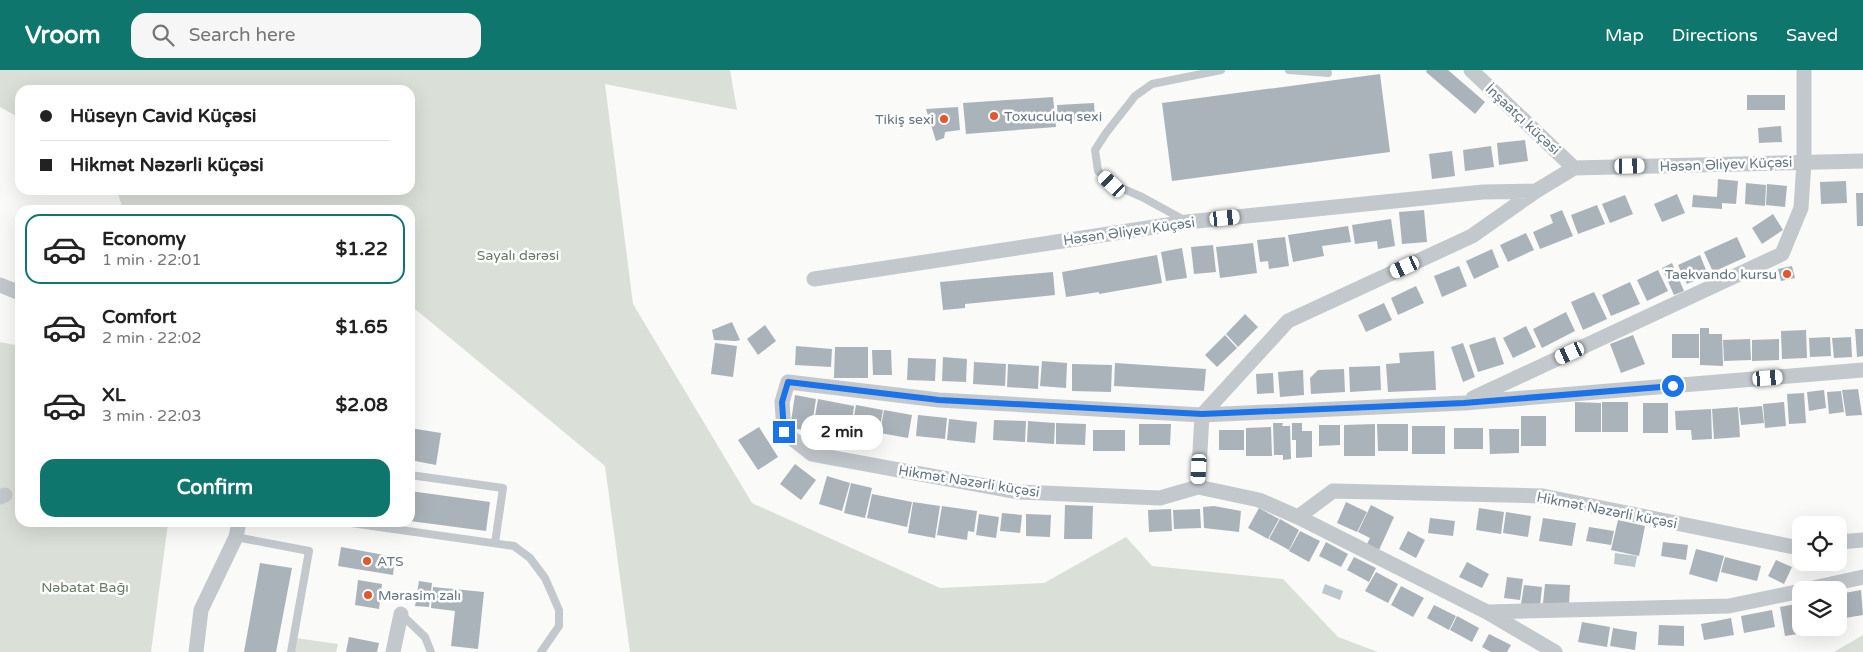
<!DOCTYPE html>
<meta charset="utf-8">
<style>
:root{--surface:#fff;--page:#f6f6f6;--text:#222;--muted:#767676;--line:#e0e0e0;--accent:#0f766e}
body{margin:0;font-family:"Varela Round",sans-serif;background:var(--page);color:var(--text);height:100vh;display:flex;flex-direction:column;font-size:19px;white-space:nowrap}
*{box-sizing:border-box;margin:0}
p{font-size:16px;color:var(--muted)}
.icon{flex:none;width:28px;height:28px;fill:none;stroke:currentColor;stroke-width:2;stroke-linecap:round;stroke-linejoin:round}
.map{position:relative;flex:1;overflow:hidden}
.sheet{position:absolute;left:15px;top:135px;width:400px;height:322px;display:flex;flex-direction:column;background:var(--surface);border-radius:15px;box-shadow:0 5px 20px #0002}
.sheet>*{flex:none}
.banner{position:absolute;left:15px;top:15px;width:400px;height:110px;border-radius:15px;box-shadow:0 5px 20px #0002;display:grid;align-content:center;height:110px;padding:0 25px;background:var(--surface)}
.buttons{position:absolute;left:1792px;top:446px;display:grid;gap:10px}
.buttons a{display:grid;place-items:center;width:55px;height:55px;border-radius:10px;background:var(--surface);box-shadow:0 5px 20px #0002;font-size:25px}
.end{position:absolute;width:22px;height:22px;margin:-11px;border:6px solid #1a73e8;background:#fff;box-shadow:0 0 0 2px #fff}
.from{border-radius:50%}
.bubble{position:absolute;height:35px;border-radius:15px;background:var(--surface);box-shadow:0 5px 20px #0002;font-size:16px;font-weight:700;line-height:35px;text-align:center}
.car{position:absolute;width:15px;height:30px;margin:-15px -8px;border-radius:6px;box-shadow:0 0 4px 1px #0007;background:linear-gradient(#fff 24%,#345 0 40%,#fff 0 76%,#345 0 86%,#fff 0)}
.banner b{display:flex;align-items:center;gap:18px;height:48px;font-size:19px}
.banner b+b{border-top:1px solid var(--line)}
.banner i{width:12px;height:12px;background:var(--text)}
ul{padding:9px 0 0;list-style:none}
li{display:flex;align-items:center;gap:15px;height:70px;margin:0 10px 8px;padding:0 15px;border:2px solid transparent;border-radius:15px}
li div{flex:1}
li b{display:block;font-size:19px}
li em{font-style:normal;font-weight:700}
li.selected{border-color:var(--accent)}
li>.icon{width:45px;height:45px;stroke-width:1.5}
.action{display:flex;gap:10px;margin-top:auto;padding:10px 25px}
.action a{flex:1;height:58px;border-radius:15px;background:var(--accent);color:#fff;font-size:20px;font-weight:700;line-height:58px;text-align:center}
header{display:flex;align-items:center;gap:30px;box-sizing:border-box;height:70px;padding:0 25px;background:var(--accent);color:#fff}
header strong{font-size:24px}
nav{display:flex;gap:28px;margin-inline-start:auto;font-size:18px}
.search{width:350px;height:45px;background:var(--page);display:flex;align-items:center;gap:12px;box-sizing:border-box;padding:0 18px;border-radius:15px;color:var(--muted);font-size:19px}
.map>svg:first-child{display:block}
</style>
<header>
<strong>Vroom</strong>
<div class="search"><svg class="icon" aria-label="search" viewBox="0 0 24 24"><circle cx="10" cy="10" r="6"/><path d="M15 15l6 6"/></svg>Search here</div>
<nav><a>Map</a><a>Directions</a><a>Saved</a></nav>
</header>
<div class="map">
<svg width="1863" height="582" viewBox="0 0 1863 582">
<rect width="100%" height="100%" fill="#fafaf8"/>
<!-- green -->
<path fill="#dadfd7" d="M0 0H730L737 40 605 14 633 234 752 433 940 518 1044 513 1126 467 1152 496 1283 509 1338 567 1378 582H630L605 396 415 239H410V140H123L117 120H410V20H20V48L0 37Z
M0 272 20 276V452L168 453 151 582H0Z
M1863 565V582H1834Z
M296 568 338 574 336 582H293Z"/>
<!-- water -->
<path fill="#bbc7cb" d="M1615 483 1637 486 1635 497 1614 494Z
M1325 514 1343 521 1340 530 1322 523Z"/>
<!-- building -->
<path fill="#aab3b9" d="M1427 0H1448L1485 32 1475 44 1426 2Z
M1380 4 1390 82 1172 111 1162 33Z
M1747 25H1785V40H1747Z
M1053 27 1056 57 966 64 963 33Z
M1094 33 1095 49 1058 52 1057 35Z
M958 37 960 60 945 62 944 68 936 71 926 39Z
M1781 56 1782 72 1759 73 1758 58Z
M1525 70 1528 91 1499 95 1497 73Z
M1491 76 1494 97 1465 101 1463 80Z
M1452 81 1455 106 1432 109 1429 84Z
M1718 109 1738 111 1736 134 1722 133V139L1692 137 1693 125 1717 127Z
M1846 111 1847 133 1821 134 1820 112Z
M1746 113 1766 115 1765 136 1745 134Z
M1767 114 1787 116 1785 137 1766 135Z
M1856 123H1863V156H1857Z
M1677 124 1685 143 1662 152 1654 134Z
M1625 125 1633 144 1610 153 1602 134Z
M1597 135 1605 154 1578 164 1571 145Z
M1424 140 1427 172 1402 174 1399 142Z
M1562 140 1573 166 1540 179 1533 162 1553 153 1550 145Z
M1773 144 1783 160 1762 174 1752 158Z
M1391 149 1395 176 1378 179 1377 171 1355 174 1352 155Z
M1348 156 1351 172 1322 176 1324 186 1293 192 1288 165Z
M1526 163 1534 180 1508 192 1500 175Z
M19 164H20V185L15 184Z
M1285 167 1289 196 1269 199 1268 191 1260 192 1257 170Z
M1737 167 1746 187 1713 202 1704 182Z
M1253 173 1257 203 1220 208 1216 177Z
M1213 175 1216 202 1194 204 1191 177Z
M1182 178 1187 208 1166 211 1161 182Z
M1492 179 1499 197 1474 209 1466 191Z
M1157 185 1162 213 1099 224V222L1066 227 1062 202Z
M1700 185 1708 205 1687 214 1678 195Z
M1672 193 1684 221 1674 225 1662 198Z
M1459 196 1467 216 1442 227 1434 206Z
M1792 196 1795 208 1781 211 1778 199Z
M1658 200 1668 221 1647 231 1637 210Z
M1053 202 1055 225 965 234V238L943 240 940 212Z
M1630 212 1640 234 1611 246 1602 225Z
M1416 216 1424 233 1398 245 1391 228Z
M1594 222 1607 249 1583 260 1571 232Z
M1384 233 1392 250 1366 262 1358 245Z
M1566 242 1575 261 1542 278 1533 259Z
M1245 244 1258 257 1238 277 1226 264Z
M732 252 740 270 736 271 714 270 712 260Z
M765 255 776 271 758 285 747 269Z
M1526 256 1536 277 1513 288 1503 268Z
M1700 258H1709V264H1722L1723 296 1700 295Z
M1855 259H1863V286L1857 287Z
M1806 260 1807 288 1782 289 1781 261Z
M1672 264H1699V288H1672Z
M1225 265 1237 278 1217 297 1205 285Z
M1633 265 1645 294 1621 303 1610 274Z
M1495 267 1504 294 1478 302 1469 275Z
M1830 267 1831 286 1810 287 1809 268Z
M1851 267 1852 287 1834 288 1832 268Z
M1750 269 1751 290 1724 291 1723 270Z
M1779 269V290L1752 291V270Z
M715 273 737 276 733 307 711 304Z
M1463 273 1475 307 1463 312 1451 277Z
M796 276 832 279 831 297 795 295Z
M835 277H868V308H834Z
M872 280H891L892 305H873Z
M1434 281 1436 320 1388 322 1386 294 1400 293 1399 283Z
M943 287 967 289 966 312 942 311Z
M908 288 936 289 935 311 907 310Z
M1042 291 1067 293 1066 318 1040 316Z
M974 292 1006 294 1005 316 973 314Z
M1115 293 1206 299 1204 321 1114 316Z
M1008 294 1039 296 1038 319 1007 317Z
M1072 294 1112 295 1111 322 1072 321Z
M1380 296 1381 320 1350 322 1349 297Z
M1344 299 1345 322 1311 324 1310 308 1318 300Z
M1303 300 1304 325 1280 327 1278 302Z
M1273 303 1274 323 1257 324 1256 304Z
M1858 319 1862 345 1846 346 1842 320Z
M1824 320 1826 338 1809 341 1807 322Z
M1841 321 1844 342 1829 344 1827 322Z
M1804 323 1806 353 1789 354 1787 324Z
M795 325 816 329 811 361 790 358Z
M818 329 854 336 851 358 814 352Z
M1575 332 1601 333V362H1575Z
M1602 332H1628V362H1602Z
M1784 332 1786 356 1765 358 1763 334Z
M1643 333H1668V363H1643Z
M856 335 883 340 879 363 852 358Z
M1762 336 1764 353 1741 355 1739 338Z
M1738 337 1740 367 1714 369 1712 339Z
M1711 339 1712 369 1692 370 1691 360H1676L1675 341Z
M884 340 912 345 908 368 880 363Z
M918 345 947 348 945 369 916 366Z
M1521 346H1546V376H1521Z
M949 349 977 352 975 373 947 370Z
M994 350 1026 351 1025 372 993 370Z
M1028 351 1055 353 1054 374 1027 372Z
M1056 353 1086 354 1085 375 1056 374Z
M1273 353H1283L1282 356H1290L1291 389 1283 390V385H1274Z
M1292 353H1302V361H1312V387L1296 388V370H1292Z
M1139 354H1171L1170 375H1139Z
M1375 354V386H1344V355Z
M1377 354H1408V381H1378Z
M1319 355H1340V375L1319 376Z
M1412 356H1445V384H1412Z
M759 357 778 387 758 400 738 370Z
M1271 357 1272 386H1246V358Z
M410 358 441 363 436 395 410 390Z
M1454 358H1483V379H1454Z
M1489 359H1519V383L1490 384Z
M1093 360H1125V381H1093Z
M1219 360H1244V380H1219Z
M795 394 816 410 801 430 780 414Z
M827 406 850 413 842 441 819 434Z
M851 413 872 418 865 448 844 443Z
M410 421 490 432 486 461 410 451Z
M872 424 912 432 907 457 867 448Z
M913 432 940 436 935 468 908 463Z
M1346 432 1367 442 1357 462 1337 453Z
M1065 435 1093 436 1092 469H1064Z
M1371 435 1394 447 1379 480 1367 474 1370 468 1358 462Z
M942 436 977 441 974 462 968 461 967 470 937 465Z
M1214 436 1241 441 1239 462 1204 458 1203 437Z
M1259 438 1279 449 1268 469 1248 458Z
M1479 438 1504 442 1501 464 1476 460Z
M1171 439 1172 461 1149 462 1148 440Z
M1200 439 1201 458 1174 459 1173 440Z
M1506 442 1531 446 1528 467 1503 463Z
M1002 443 1022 445 1020 463 1000 461Z
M979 444 999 447 996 468 976 465Z
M1026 444 1051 445 1050 467 1026 466Z
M1430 448 1455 451 1453 466 1428 463Z
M1543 448 1576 453 1572 476 1539 471Z
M1280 449 1299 460 1289 480 1269 469Z
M1618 450 1645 456 1639 486 1611 480Z
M1589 457 1614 461 1611 475 1586 471Z
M1300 461 1320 471 1309 492 1289 481Z
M1408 461 1425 470 1416 488 1399 479Z
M1326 472 1348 484 1341 497 1319 486Z
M1663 472 1688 475 1686 490 1661 486Z
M341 477 395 487 393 505 338 496Z
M1696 479 1724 486 1717 512 1689 504Z
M1354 487 1376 498 1369 512 1347 500Z
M1725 487 1761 496 1757 511 1721 502Z
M1776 490 1792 497 1784 514 1768 506Z
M1467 492 1489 504 1482 518 1459 507Z
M260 493 292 498 276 582H244Z
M1376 502 1398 514 1388 533 1365 521Z
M1507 507 1523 509 1520 530 1504 528Z
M358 510 382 514 379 539 355 535Z
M419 511 432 513 429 537 415 536Z
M1545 514 1570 515 1569 535 1543 533Z
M1524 515 1542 517 1540 536 1521 534Z
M1401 516 1424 528 1413 547 1391 535Z
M433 517 484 522 478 579 451 576 455 541 431 538Z
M1861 520 1863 545 1839 549V524Z
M1801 533V558L1828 559 1785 566 1780 537Z
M1434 535 1456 546 1449 560 1427 548Z
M1772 540 1775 557 1744 563 1741 546Z
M1457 546 1479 558 1472 572 1450 560Z
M1731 548 1734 565 1704 570 1701 554Z
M1582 552 1610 557 1607 577 1578 572Z
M1659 555 1684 556V576L1658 575Z
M1613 558 1637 562 1635 580 1610 576Z
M1489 564 1511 575 1507 582H1491L1482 577Z
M349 567 379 573 377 582H346Z"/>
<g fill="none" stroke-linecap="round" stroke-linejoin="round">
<!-- lane -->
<path stroke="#c3c8cc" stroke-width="8" d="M1289 0 1328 3
M1184 150 1142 127 1112 114 1098 101 1095 80 1106 63 1135 26 1152 14 1221 0
M410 405 503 418 495 473
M344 452 514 476 530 488 545 508 559 540V556L541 582
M236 467 309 481 291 582
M401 544 425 567 431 582"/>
<!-- street -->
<path stroke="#c3c8cc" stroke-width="15" d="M1471 0 1574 98
M814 209 1187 152 1483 122 1536 121
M0 215 20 223
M1473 328 1782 184 1801 138 1804 92V0
M1198 417 1202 345 1288 251 1472 166 1536 121 1574 98 1863 91
M0 427 5 425
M1298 447 1333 421 1543 426 1794 477 1801 476
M1839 472 1863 470
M1804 520 1863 507
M1487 542 1729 536 1801 521
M196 582 201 540 236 467 239 452
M393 582 401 544
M1555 582 1487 542 1298 447 1259 430 1198 417 1160 428 1019 422 812 384 784 362 782 332 788 312 939 330 1202 345 1464 333 1863 300"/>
</g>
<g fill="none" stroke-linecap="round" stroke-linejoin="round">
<!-- route -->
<path stroke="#1a73e8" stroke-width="6" d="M784 362 782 332 788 312 939 330 1202 344 1464 333 1673 316"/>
</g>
<!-- markers -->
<g fill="#e4572e" stroke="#fff" stroke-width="2">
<circle cx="994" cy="46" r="5"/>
<circle cx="944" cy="49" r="5"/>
<circle cx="1787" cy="204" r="5"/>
<circle cx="367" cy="491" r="5"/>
<circle cx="368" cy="525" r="5"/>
</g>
<g text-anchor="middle" stroke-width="5" stroke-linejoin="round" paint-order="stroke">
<!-- poi labels -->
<g font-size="14" fill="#657683" stroke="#fff" text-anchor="start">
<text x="1004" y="51">Toxuculuq sexi</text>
<text x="934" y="54" text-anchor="end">Tikiş sexi</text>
<text x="1777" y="209" text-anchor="end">Taekvando kursu</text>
<text x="377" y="496">ATS</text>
<text x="378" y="530">Mərasim zalı</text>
</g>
<!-- street labels -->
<g font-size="14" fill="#657683" stroke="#fff">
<text transform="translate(1523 49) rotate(43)" y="5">İnşaatçı küçəsi</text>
<text transform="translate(1726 94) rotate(-2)" y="5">Həsən Əliyev Küçəsi</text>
<text transform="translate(1129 161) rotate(-8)" y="5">Həsən Əliyev Küçəsi</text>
<text transform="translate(969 411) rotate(9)" y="5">Hikmət Nəzərli küçəsi</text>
<text transform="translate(1607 440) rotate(11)" y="5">Hikmət Nəzərli küçəsi</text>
</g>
<!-- park labels -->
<g font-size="14" fill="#687a64" stroke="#fff">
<text x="518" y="190">Sayalı dərəsi</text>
<text x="85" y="522">Nəbatat Bağı</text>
</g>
</g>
</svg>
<div class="buttons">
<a><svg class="icon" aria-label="locate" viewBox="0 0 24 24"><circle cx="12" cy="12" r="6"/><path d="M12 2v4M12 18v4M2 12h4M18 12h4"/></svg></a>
<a><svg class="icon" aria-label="layers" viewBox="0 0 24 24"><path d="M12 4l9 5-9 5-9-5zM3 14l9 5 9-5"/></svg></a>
</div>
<i class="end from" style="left:1673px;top:316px"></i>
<i class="end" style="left:784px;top:362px"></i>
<div class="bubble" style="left:801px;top:345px;width:82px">2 min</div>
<i class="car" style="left:1630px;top:96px;rotate:89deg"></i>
<i class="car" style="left:1112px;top:114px;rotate:313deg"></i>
<i class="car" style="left:1225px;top:148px;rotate:84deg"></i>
<i class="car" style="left:1405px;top:197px;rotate:245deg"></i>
<i class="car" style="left:1570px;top:283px;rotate:245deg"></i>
<i class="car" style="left:1768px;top:308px;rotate:85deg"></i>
<i class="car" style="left:1199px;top:399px;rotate:183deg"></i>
<div class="banner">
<b><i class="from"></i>Hüseyn Cavid Küçəsi</b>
<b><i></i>Hikmət Nəzərli küçəsi</b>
</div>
<section class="sheet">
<ul>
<li class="selected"><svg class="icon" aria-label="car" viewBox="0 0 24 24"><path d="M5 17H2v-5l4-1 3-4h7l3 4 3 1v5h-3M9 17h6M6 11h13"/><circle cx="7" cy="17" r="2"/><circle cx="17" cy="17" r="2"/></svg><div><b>Economy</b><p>1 min · 22:01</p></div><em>$1.22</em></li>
<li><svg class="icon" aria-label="car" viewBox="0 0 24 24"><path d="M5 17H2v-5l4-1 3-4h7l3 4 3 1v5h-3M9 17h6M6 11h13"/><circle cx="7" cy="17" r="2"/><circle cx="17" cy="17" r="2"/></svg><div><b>Comfort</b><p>2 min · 22:02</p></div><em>$1.65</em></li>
<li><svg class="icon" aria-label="car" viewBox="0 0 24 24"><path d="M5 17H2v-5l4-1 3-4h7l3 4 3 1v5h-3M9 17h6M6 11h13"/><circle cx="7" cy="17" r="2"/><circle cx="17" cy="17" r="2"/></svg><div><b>XL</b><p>3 min · 22:03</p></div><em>$2.08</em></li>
</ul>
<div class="action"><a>Confirm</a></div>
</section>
</div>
